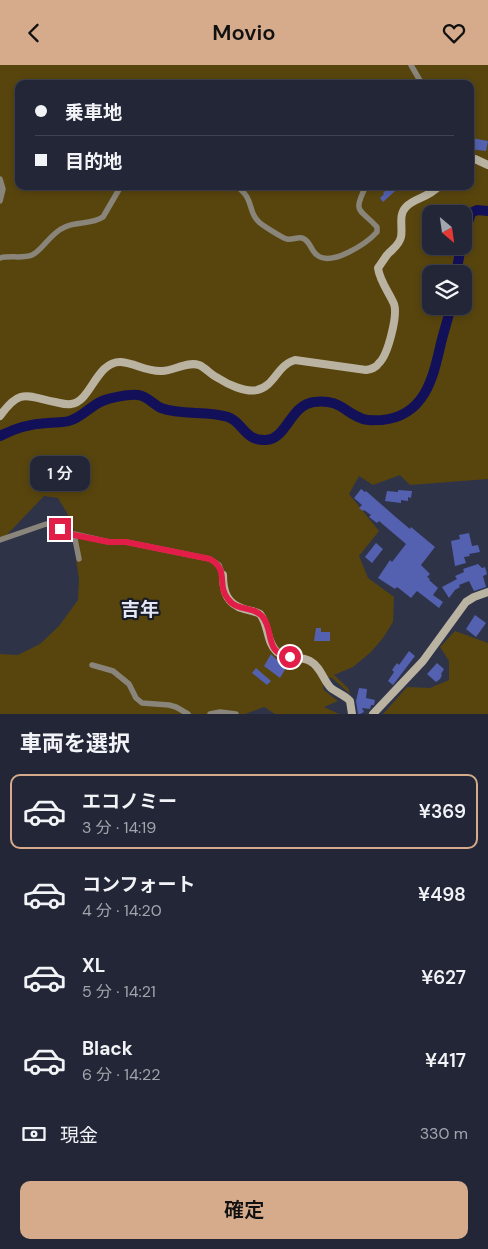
<!DOCTYPE html>
<html lang="ja">
<meta charset="utf-8">
<style>
:root{--surface:#222636;--page:#2a2e3e;--text:#f1f3f6;--muted:#a2a5ad;--line:#3f4351;--accent:#d6ab8b}
body{margin:0;font-family:"DM Sans","Noto Sans JP",sans-serif;background:var(--page);color:var(--text);height:100vh;display:flex;flex-direction:column;font-size:19px;white-space:nowrap}
*{box-sizing:border-box;margin:0}
p{font-size:16px;color:var(--muted)}
.icon{flex:none;width:28px;height:28px;fill:none;stroke:currentColor;stroke-width:2;stroke-linecap:round;stroke-linejoin:round}
.map{position:relative;height:649px;overflow:hidden}
.side{display:flex;flex-direction:column;background:var(--surface);flex:1}
.side>*{flex:none}
.guide{position:absolute;left:15px;top:15px;width:459px;height:110px;border-radius:10px;box-shadow:0 2px 8px #0003,0 0 0 1px var(--line);display:grid;align-content:center;height:110px;padding:0 20px;background:var(--surface)}
.needle{width:32px;rotate:151deg}
.tools{position:absolute;left:422px;top:140px;display:grid;gap:10px}
.tools a{display:grid;place-items:center;width:50px;height:50px;border-radius:10px;background:var(--surface);box-shadow:0 2px 8px #0003,0 0 0 1px var(--line);font-size:25px}
.end{position:absolute;width:22px;height:22px;margin:-11px;border:6px solid #e11d48;background:#fff;box-shadow:0 0 0 2px #fff}
.from{border-radius:50%}
.bubble{position:absolute;height:35px;border-radius:10px;background:var(--surface);box-shadow:0 2px 8px #0003,0 0 0 1px var(--line);font-size:16px;font-weight:600;line-height:35px;text-align:center}
.guide b{display:flex;align-items:center;gap:18px;height:48px;font-size:19px}
.guide b+b{border-top:1px solid var(--line)}
.guide i{width:12px;height:12px;background:var(--text)}
ul{padding:0;list-style:none}
li{display:flex;align-items:center;gap:15px;height:75px;margin:0 10px 8px;padding:0 10px;border:2px solid transparent;border-radius:10px}
li div{flex:1}
li b{display:block;font-size:19px}
li em{font-style:normal;font-weight:600}
li.selected{border-color:var(--accent)}
li>.icon{width:45px;height:45px;stroke-width:1.5}
h2{padding:0 20px;font-size:22px;line-height:60px}
.pay{display:flex;align-items:center;gap:12px;height:55px;padding:0 20px;font-size:19px}
.pay p{margin-inline-start:auto}
.primary-button{display:flex;gap:10px;margin-top:auto;padding:10px 20px}
.primary-button a{flex:1;height:58px;border-radius:10px;background:var(--accent);color:#111;font-size:20px;font-weight:600;line-height:58px;text-align:center}
header{display:flex;justify-content:space-between;align-items:center;height:65px;padding:0 20px;background:var(--accent);color:#111;font-size:22px;font-weight:600}
.map>svg:first-child{display:block}
</style>
<header><svg class="icon" aria-label="back" viewBox="0 0 24 24"><path d="M15 5l-7 7 7 7"/></svg>Movio<svg class="icon" aria-label="heart" viewBox="0 0 24 24"><path d="M12 20l-8-8c-3-5 5-10 8-4 3-6 11-1 8 4z"/></svg></header>
<div class="map">
<svg width="488" height="649" viewBox="0 0 488 649">
<rect width="100%" height="100%" fill="#2e3348"/>
<!-- green -->
<path fill="#58450e" fill-rule="evenodd" d="M0 0H488V414L410 420 400 410 373 420 359 411 349 429 379 466 359 491 368 513 394 532 393 557 383 573 371 587 353 602 334 610 348 623 350 629 332 613 322 612 324 625 338 636 324 642 339 649H275L264 642 245 649H0V589L18 590 40 579 59 561 78 535 79 514 76 494 77 472 67 448 58 433 44 431 0 477ZM19 19H470V121H19ZM431 149H464V181H431ZM431 209H464V241H431Z
M455 566 488 578V649H383L407 622 430 623 449 615V596L440 582Z"/>
<g fill="none" stroke-linecap="round" stroke-linejoin="round">
<!-- river -->
<path stroke="#13105a" stroke-width="10" d="M464 170 471 148 477 145 488 146
M456 209 461 181
M0 371C15 363 29 359 47 358 54 357 62 358 69 356 84 352 93 337 108 334 117 332 128 329 138 330 147 331 153 339 161 343 182 351 207 345 228 352 243 357 244 376 266 375 287 374 290 340 314 337 341 334 343 347 363 354 369 356 376 355 382 355 425 351 433 313 441 278 444 266 448 254 451 241"/>
</g>
<!-- building -->
<path fill="#5361b0" d="M472 73 488 76 486 86 470 84Z
M390 121 395 126 383 137 380 133 384 129 383 128Z
M361 424 365 427 366 426 398 454 410 464 411 462 435 482 421 500 430 509 427 512 430 514 429 515 438 523 433 530 443 537 439 543 417 526 411 533 401 525 397 522 395 524 378 513 390 495 392 497 406 479 379 456 377 458 369 452 371 450 364 445 363 446 359 443 362 440 354 433Z
M398 425 412 426 411 433 408 432V436L401 435V438L385 436 387 426 398 427Z
M469 468 472 481 478 480 480 487 469 489 470 491 464 492 466 498 455 501 451 476 460 474 459 470Z
M376 478 383 484 372 498 365 492Z
M478 499 482 503 485 502 487 509 483 511 486 522 474 526 469 516 459 520 460 522 455 525 449 533 442 522 457 514 455 511 464 507 463 504Z
M475 550 486 558 476 572 466 564Z
M316 563H321V567H330V576H314Z
M409 586 415 591 393 620 388 616 394 607 392 605 397 598 399 600Z
M271 589 276 594 284 597 287 601 280 613 264 601Z
M437 598 444 604 441 609 442 610 440 614 436 617 427 609Z
M256 603 271 616 267 620 252 608Z
M359 623 367 624 366 633 375 635 374 640H371L370 644 362 643 364 647 360 649H358L356 636Z"/>
<g fill="none" stroke-linecap="round" stroke-linejoin="round">
<!-- street -->
<path stroke="#8a857a" stroke-width="5.5" d="M411 0 422 19
M0 114 3 124 0 136
M236 121C255 134 247 145 258 156 260 159 284 174 287 174 292 175 297 172 302 173 310 175 311 186 317 190 331 202 366 179 377 167V162C360 143 352 149 366 121
M0 193C10 190 22 194 32 190 43 185 50 168 65 162 77 156 91 160 103 152L121 121
M74 469 79 494
M0 475 46 459 74 469 109 477H126L210 494 219 500 223 510
M92 600 113 606 129 619 136 633 142 638 169 640 176 642 188 649
M210 649 220 647 236 649"/>
<!-- secondary -->
<path stroke="#bab3a1" stroke-width="8" d="M470 94H475L488 100
M0 351C20 323 26 331 55 337 60 338 66 340 71 339 91 337 96 296 121 297 135 298 147 307 162 306 174 306 187 296 199 300 206 303 211 310 218 313 227 319 246 328 257 325 275 321 277 300 295 295L366 305C371 304 376 303 379 298 388 290 398 250 394 239 389 227 380 217 378 203 381 199 384 194 387 190 392 184 399 181 401 172 403 162 398 150 406 142 414 133 428 133 439 121
M223 510C223 527 227 539 244 544 250 546 255 546 260 549 269 560 266 577 277 587 286 596 300 590 310 596 321 602 323 615 331 623 337 628 345 630 350 636L352 649
M373 649 423 596 466 537 474 532 488 527"/>
</g>
<g fill="none" stroke-linecap="round" stroke-linejoin="round">
<!-- route -->
<path stroke="#e11d48" stroke-width="6" d="M60 464 74 470 109 477H126L210 494C230 506 216 519 228 534 237 547 254 541 262 551 275 566 263 587 290 592"/>
</g>
<g text-anchor="middle" stroke-width="4.5" stroke-linejoin="round" paint-order="stroke">
<!-- neighbourhood labels -->
<g font-size="19" font-weight="bold" fill="#e4e7f5" stroke="#191c25">
<text x="140" y="551">吉年</text>
</g>
</g>
</svg>
<div class="tools">
<a><svg class="needle" viewBox="-14 -14 28 28"><path d="M0-13l5 13h-10z" fill="#e53935"/><path d="M0 13l5-13h-10z" fill="#a2a5ad"/></svg></a>
<a><svg class="icon" aria-label="layers" viewBox="0 0 24 24"><path d="M12 4l9 5-9 5-9-5zM3 14l9 5 9-5"/></svg></a>
</div>
<i class="end from" style="left:290px;top:592px"></i>
<i class="end" style="left:60px;top:464px"></i>
<div class="bubble" style="left:30px;top:391px;width:60px">1 分</div>
<div class="guide">
<b><i class="from"></i>乗車地</b>
<b><i></i>目的地</b>
</div>
</div>
<section class="side">
<h2>車両を選択</h2>
<ul>
<li class="selected"><svg class="icon" aria-label="car" viewBox="0 0 24 24"><path d="M5 17H2v-5l4-1 3-4h7l3 4 3 1v5h-3M9 17h6M6 11h13"/><circle cx="7" cy="17" r="2"/><circle cx="17" cy="17" r="2"/></svg><div><b>エコノミー</b><p>3 分 · 14:19</p></div><em>¥369</em></li>
<li><svg class="icon" aria-label="car" viewBox="0 0 24 24"><path d="M5 17H2v-5l4-1 3-4h7l3 4 3 1v5h-3M9 17h6M6 11h13"/><circle cx="7" cy="17" r="2"/><circle cx="17" cy="17" r="2"/></svg><div><b>コンフォート</b><p>4 分 · 14:20</p></div><em>¥498</em></li>
<li><svg class="icon" aria-label="car" viewBox="0 0 24 24"><path d="M5 17H2v-5l4-1 3-4h7l3 4 3 1v5h-3M9 17h6M6 11h13"/><circle cx="7" cy="17" r="2"/><circle cx="17" cy="17" r="2"/></svg><div><b>XL</b><p>5 分 · 14:21</p></div><em>¥627</em></li>
<li><svg class="icon" aria-label="car" viewBox="0 0 24 24"><path d="M5 17H2v-5l4-1 3-4h7l3 4 3 1v5h-3M9 17h6M6 11h13"/><circle cx="7" cy="17" r="2"/><circle cx="17" cy="17" r="2"/></svg><div><b>Black</b><p>6 分 · 14:22</p></div><em>¥417</em></li>
</ul>
<div class="pay"><svg class="icon" aria-label="cash" viewBox="0 0 24 24"><path d="M3 7h18v10H3z"/><circle cx="12" cy="12" r="2"/></svg>現金<p>330 m</p></div>
<div class="primary-button"><a>確定</a></div>
</section>
